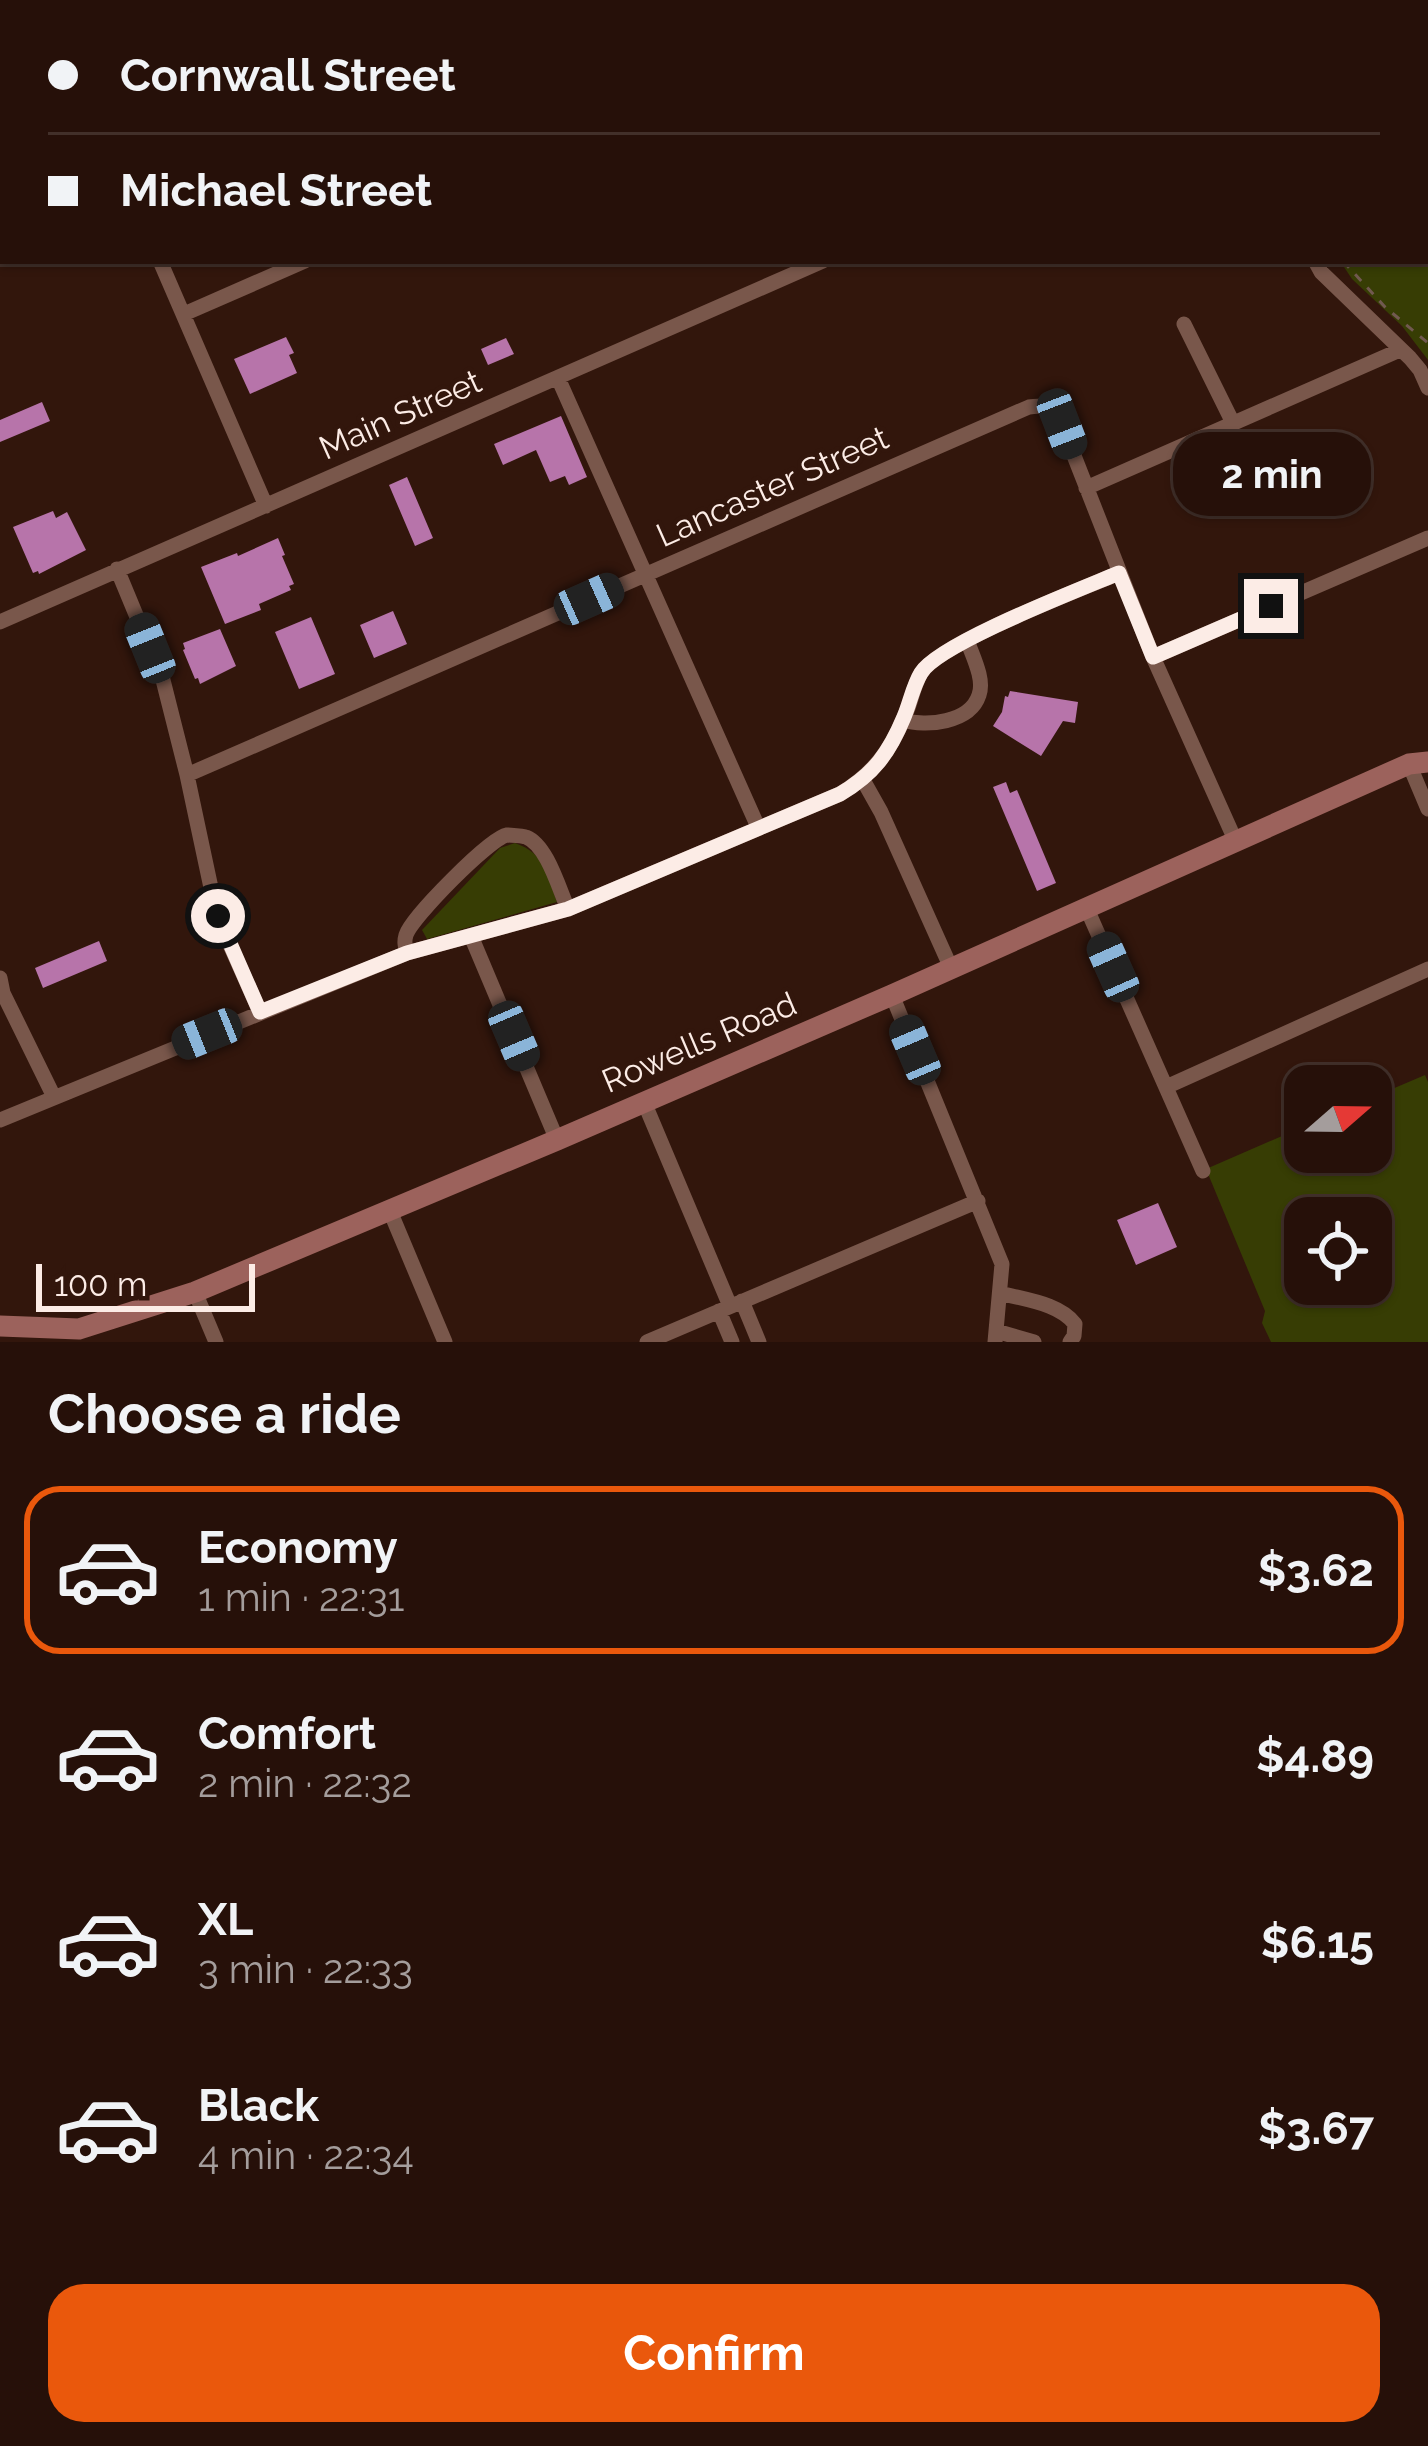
<!DOCTYPE html>
<meta charset="utf-8">
<style>
:root{--surface:#261009;--page:#321e17;--text:#f1f3f6;--muted:#a49d9c;--line:#42302a;--accent:#ea580c}
body{margin:0;font-family:Raleway,sans-serif;background:var(--page);color:var(--text);height:100vh;display:flex;flex-direction:column;font-size:45px;white-space:nowrap}
*{box-sizing:border-box;margin:0}
p{font-size:39px;color:var(--muted)}
.icon{flex:none;width:66px;height:66px;fill:none;stroke:currentColor;stroke-width:2;stroke-linecap:round;stroke-linejoin:round}
.map{position:relative;height:1342px;overflow:hidden}
.details{display:flex;flex-direction:column;background:var(--surface);flex:1}
.details>*{flex:none}
.banner{position:absolute;left:0px;top:0px;width:1428px;height:264px;box-shadow:0 3px 9px #0004,0 0 0 3px var(--line);display:grid;align-content:center;height:264px;padding:0 48px;background:var(--surface)}
.needle{width:78px;rotate:70deg}
.tools{position:absolute;left:1284px;top:1065px;display:grid;gap:24px}
.tools a{display:grid;place-items:center;width:108px;height:108px;border-radius:24px;background:var(--surface);box-shadow:0 3px 9px #0004,0 0 0 3px var(--line);font-size:60px}
.scale{position:absolute;left:36px;bottom:30px;width:219px;box-sizing:border-box;padding-left:12px;border:6px solid #fcece6;border-top:0;font-size:33px;line-height:42px;white-space:nowrap;color:#fcece6;-webkit-text-stroke:9px #32160c;paint-order:stroke}
.end{position:absolute;width:54px;height:54px;margin:-27px;border:15px solid #fcece6;background:#111;box-shadow:0 0 0 6px #111}
.from{border-radius:50%}
.bubble{position:absolute;height:84px;border-radius:36px;background:var(--surface);box-shadow:0 3px 9px #0004,0 0 0 3px var(--line);font-size:39px;font-weight:700;line-height:84px;text-align:center}
.car{position:absolute;width:36px;height:72px;margin:-36px -18px;border-radius:15px;box-shadow:0 0 9px 3px #0007;background:linear-gradient(#222 24%,#8ab4d8 0 40%,#222 0 76%,#8ab4d8 0 86%,#222 0)}
.banner b{display:flex;align-items:center;gap:42px;height:114px;font-size:45px}
.banner b+b{border-top:3px solid var(--line)}
.banner i{width:30px;height:30px;background:var(--text)}
ul{padding:0;list-style:none}
li{display:flex;align-items:center;gap:36px;height:168px;margin:0 24px 18px;padding:0 24px;border:6px solid transparent;border-radius:36px}
li div{flex:1}
li b{display:block;font-size:45px}
li em{font-style:normal;font-weight:700}
li.on{border-color:var(--accent)}
li>.icon{width:108px;height:108px;stroke-width:1.5}
h2{padding:0 48px;font-size:54px;line-height:144px}
.cta{display:flex;gap:24px;margin-top:auto;padding:24px 48px}
.cta a{flex:1;height:138px;border-radius:36px;background:var(--accent);color:#fff;font-size:48px;font-weight:700;line-height:138px;text-align:center}
.map>svg:first-child{display:block}
</style>
<div class="map">
<svg width="1428" height="1342" viewBox="0 0 1428 1342">
<rect width="100%" height="100%" fill="#32160c"/>
<!-- green -->
<path fill="#373d04" fill-rule="evenodd" d="M1293 0H1428V360L1402 326 1352 279 1340 261H1425V3H1295Z
M515 843C546 854 547 874 557 902L427 939 422 930 500 848Z
M1425 1075 1428 1082V1342H1271L1262 1323 1265 1311 1206 1169 1305 1126V1152H1371V1098ZM1305 1218H1371V1284H1305Z"/>
<!-- building -->
<path fill="#b774aa" d="M286 337 294 353 289 355 297 373 250 394 234 359Z
M506 338 514 354 488 365 481 349Z
M42 402 50 421 0 442V420Z
M561 416 587 477 569 485 565 476 550 482 536 450 503 465 494 444Z
M407 477 433 538 415 546 389 485Z
M53 511 56 518 67 512 86 550 39 574 38 571 33 573 13 527Z
M278 538 285 555 282 556 294 584 289 586 291 590 259 604 261 610 225 624 201 567 237 553 238 556Z
M393 611 407 644 374 658 360 625Z
M311 617 335 674 299 689 275 632Z
M220 629 236 666 200 684 198 678 195 679 183 650 185 649 183 643Z
M1010 691 1078 702 1075 723 1063 721 1041 756 993 726 1002 712 1005 696 1008 697Z
M1006 782 1010 793 1017 790 1056 883 1037 891 993 787Z
M99 941 107 961 43 988 35 968Z
M1158 1203 1177 1247 1136 1265 1117 1220Z"/>
<g fill="none" stroke-linecap="round" stroke-linejoin="round">
<!-- path -->
<path stroke="#715950" stroke-width="3" stroke-dasharray="9 9" stroke-linecap="butt" d="M1336 0V3
M0 160 3 158
M1343 261 1385 307 1428 343"/>
<!-- minor -->
<path stroke="#79574b" stroke-width="15" d="M439 0 441 3
M779 0 780 3
M387 3 394 0
M633 3 640 0
M160 261 266 506
M1315 261 1321 272 1410 358 1420 370 1428 388
M184 314 305 261
M1184 324 1233 423
M558 378 758 827
M1086 488 1400 350
M117 569 163 680 187 775 217 916 260 1012
M0 622 823 261
M1153 657 1428 538
M903 720C926 727 970 723 979 695 985 679 972 655 967 640
M1409 764 1428 809
M187 775 1029 407C1048 404 1053 409 1062 425L1153 657 1236 842
M863 780 881 812 951 968
M1087 909 1203 1171
M471 936 557 1140
M407 953C405 945 404 942 406 935 412 917 490 838 507 835 508 835 525 836 526 837 547 845 559 889 568 909
M0 978 3 993 54 1097
M892 995 1002 1264 995 1342
M1166 1087 1428 969
M644 1102 730 1306
M0 1120 407 953 568 909 840 794C876 772 893 747 908 708 912 697 915 683 921 673 939 643 1080 590 1119 573
M390 1211 445 1342
M195 1292 216 1342
M1000 1293C1025 1300 1059 1303 1075 1324L1074 1336 1070 1342
M742 1301 759 1342
M719 1311 732 1342
M996 1331 1034 1342
M647 1342 978 1201"/>
<!-- secondary -->
<path stroke="#9c625c" stroke-width="21" d="M0 1326 79 1329 195 1292 557 1140 892 995 1409 764 1428 762"/>
</g>
<g fill="none" stroke-linecap="round" stroke-linejoin="round">
<!-- route -->
<path stroke="#fcece6" stroke-width="15" d="M218 916 260 1012 407 953 568 909 840 794C874 774 889 753 904 717 910 703 913 686 921 673 938 644 1081 589 1119 573L1153 657 1271 606"/>
</g>
<g text-anchor="middle" stroke-width="9" stroke-linejoin="round" paint-order="stroke">
<!-- street labels -->
<g font-size="33" fill="#fcece6" stroke="#32160c">
<text transform="translate(400 414) rotate(-24)" y="12">Main Street</text>
<text transform="translate(772 486) rotate(-24)" y="12">Lancaster Street</text>
<text transform="translate(699 1042) rotate(-23)" y="12">Rowells Road</text>
</g>
</g>
</svg>
<div class="tools">
<a><svg class="needle" viewBox="-14 -14 28 28"><path d="M0-13l5 13h-10z" fill="#e53935"/><path d="M0 13l5-13h-10z" fill="#a49d9c"/></svg></a>
<a><svg class="icon" aria-label="locate" viewBox="0 0 24 24"><circle cx="12" cy="12" r="6"/><path d="M12 2v4M12 18v4M2 12h4M18 12h4"/></svg></a>
</div>
<div class="scale">100 m</div>
<i class="end from" style="left:218px;top:916px"></i>
<i class="end" style="left:1271px;top:606px"></i>
<div class="bubble" style="left:1173px;top:432px;width:198px">2 min</div>
<i class="car" style="left:1062px;top:424px;rotate:159deg"></i>
<i class="car" style="left:589px;top:599px;rotate:66deg"></i>
<i class="car" style="left:150px;top:648px;rotate:338deg"></i>
<i class="car" style="left:1113px;top:967px;rotate:336deg"></i>
<i class="car" style="left:207px;top:1034px;rotate:248deg"></i>
<i class="car" style="left:514px;top:1036px;rotate:157deg"></i>
<i class="car" style="left:915px;top:1050px;rotate:337deg"></i>
<div class="banner">
<b><i class="from"></i>Cornwall Street</b>
<b><i></i>Michael Street</b>
</div>
</div>
<section class="details">
<h2>Choose a ride</h2>
<ul>
<li class="on"><svg class="icon" aria-label="car" viewBox="0 0 24 24"><path d="M5 17H2v-5l4-1 3-4h7l3 4 3 1v5h-3M9 17h6M6 11h13"/><circle cx="7" cy="17" r="2"/><circle cx="17" cy="17" r="2"/></svg><div><b>Economy</b><p>1 min · 22:31</p></div><em>$3.62</em></li>
<li><svg class="icon" aria-label="car" viewBox="0 0 24 24"><path d="M5 17H2v-5l4-1 3-4h7l3 4 3 1v5h-3M9 17h6M6 11h13"/><circle cx="7" cy="17" r="2"/><circle cx="17" cy="17" r="2"/></svg><div><b>Comfort</b><p>2 min · 22:32</p></div><em>$4.89</em></li>
<li><svg class="icon" aria-label="car" viewBox="0 0 24 24"><path d="M5 17H2v-5l4-1 3-4h7l3 4 3 1v5h-3M9 17h6M6 11h13"/><circle cx="7" cy="17" r="2"/><circle cx="17" cy="17" r="2"/></svg><div><b>XL</b><p>3 min · 22:33</p></div><em>$6.15</em></li>
<li><svg class="icon" aria-label="car" viewBox="0 0 24 24"><path d="M5 17H2v-5l4-1 3-4h7l3 4 3 1v5h-3M9 17h6M6 11h13"/><circle cx="7" cy="17" r="2"/><circle cx="17" cy="17" r="2"/></svg><div><b>Black</b><p>4 min · 22:34</p></div><em>$3.67</em></li>
</ul>
<div class="cta"><a>Confirm</a></div>
</section>
